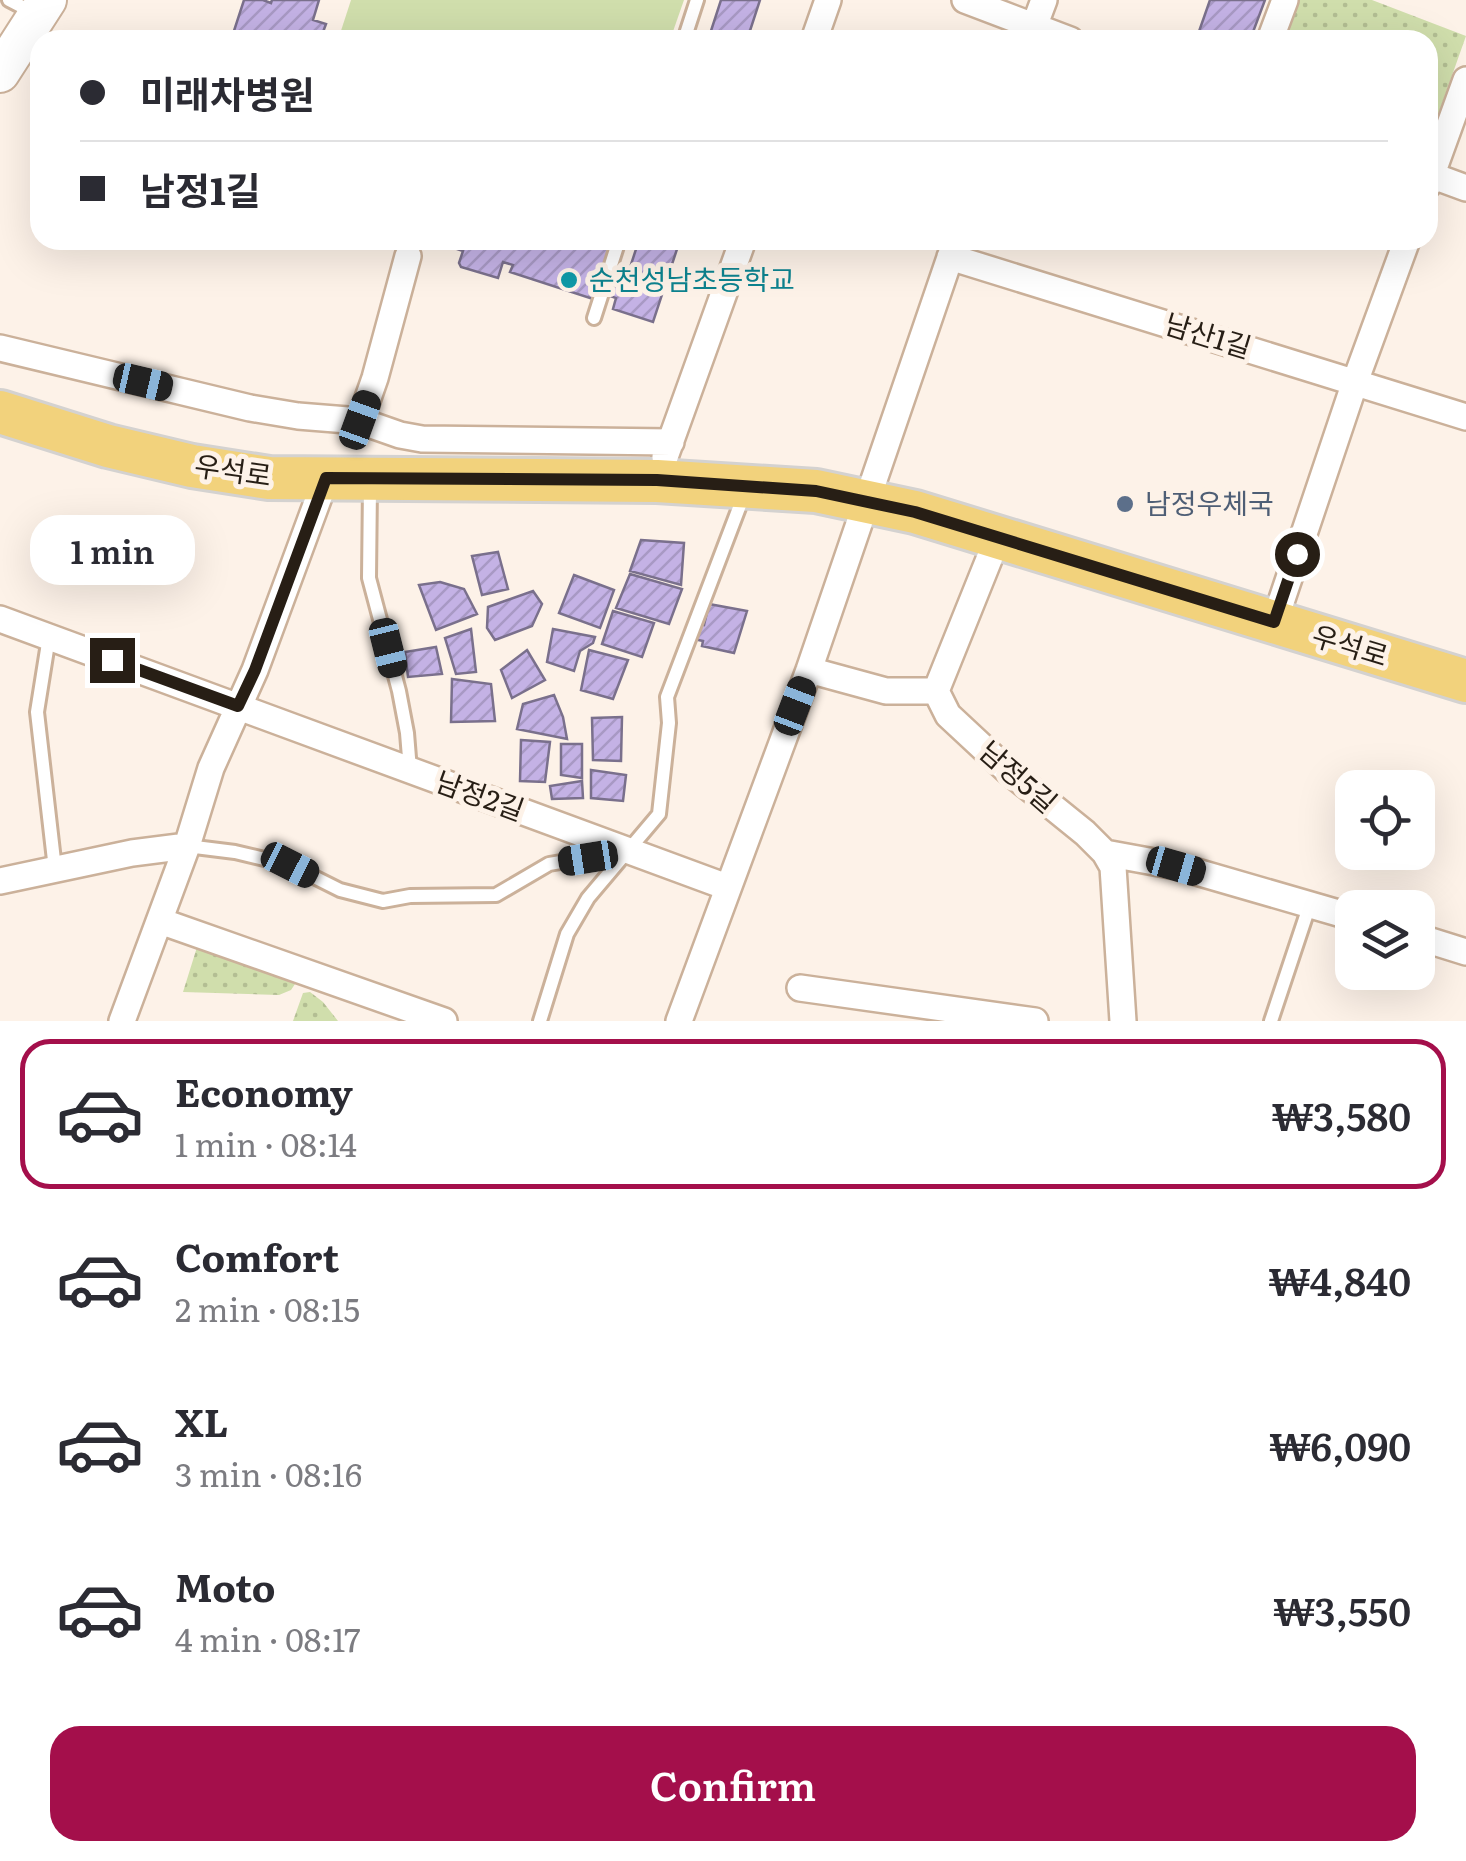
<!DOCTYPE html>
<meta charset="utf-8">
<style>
:root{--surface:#fff;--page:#f7f7f7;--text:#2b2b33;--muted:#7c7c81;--line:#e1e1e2;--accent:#a40f4b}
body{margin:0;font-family:Literata,"Noto Sans KR",serif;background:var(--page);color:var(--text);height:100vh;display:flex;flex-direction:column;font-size:38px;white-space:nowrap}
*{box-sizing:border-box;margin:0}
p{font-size:32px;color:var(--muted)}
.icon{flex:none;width:55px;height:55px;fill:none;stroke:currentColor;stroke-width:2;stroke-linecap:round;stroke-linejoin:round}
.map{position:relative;height:1021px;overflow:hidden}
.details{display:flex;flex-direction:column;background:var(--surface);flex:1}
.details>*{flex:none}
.guide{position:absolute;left:30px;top:30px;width:1408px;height:220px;border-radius:30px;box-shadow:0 10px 40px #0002;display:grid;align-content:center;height:220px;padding:0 50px;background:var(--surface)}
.fabs{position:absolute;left:1335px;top:770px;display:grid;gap:20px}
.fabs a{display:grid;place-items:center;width:100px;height:100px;border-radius:20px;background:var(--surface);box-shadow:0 10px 40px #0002;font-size:50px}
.end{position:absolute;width:45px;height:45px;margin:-22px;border:12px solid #271e15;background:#fff;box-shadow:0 0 0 5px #fff}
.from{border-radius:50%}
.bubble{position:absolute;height:70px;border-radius:30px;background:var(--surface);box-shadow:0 10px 40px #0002;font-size:32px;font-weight:600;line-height:70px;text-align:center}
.car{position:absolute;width:30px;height:60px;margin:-30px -15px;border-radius:12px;box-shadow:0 0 8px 2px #0007;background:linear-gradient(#222 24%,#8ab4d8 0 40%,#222 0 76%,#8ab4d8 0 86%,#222 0)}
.guide b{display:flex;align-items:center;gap:35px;height:95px;font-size:38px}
.guide b+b{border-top:2px solid var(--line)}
.guide i{width:25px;height:25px;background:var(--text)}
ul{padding:18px 0 0;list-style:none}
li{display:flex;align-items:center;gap:30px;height:150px;margin:0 20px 15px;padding:0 30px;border:5px solid transparent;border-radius:30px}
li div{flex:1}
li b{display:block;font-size:38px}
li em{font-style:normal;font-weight:600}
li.on{border-color:var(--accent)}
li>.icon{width:90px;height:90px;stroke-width:1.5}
.action{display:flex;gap:20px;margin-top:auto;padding:20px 50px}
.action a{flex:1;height:115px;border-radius:30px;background:var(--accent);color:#fff;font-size:40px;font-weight:600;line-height:115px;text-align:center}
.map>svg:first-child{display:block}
</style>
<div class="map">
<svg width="1466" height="1021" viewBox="0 0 1466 1021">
<defs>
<pattern id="park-dots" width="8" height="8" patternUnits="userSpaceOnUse" patternTransform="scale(2.5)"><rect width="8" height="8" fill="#d0deac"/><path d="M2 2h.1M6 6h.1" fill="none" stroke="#b3be93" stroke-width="1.8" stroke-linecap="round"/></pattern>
<pattern id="building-hatch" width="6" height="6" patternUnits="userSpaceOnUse" patternTransform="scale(2.5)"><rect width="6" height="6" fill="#c4b2e5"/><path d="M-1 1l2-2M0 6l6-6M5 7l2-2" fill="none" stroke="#a899c4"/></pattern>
</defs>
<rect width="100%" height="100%" fill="#fdf2e8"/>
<!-- grass -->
<path fill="#d0deac" d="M351 0H684L670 40H338Z"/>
<!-- park -->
<path fill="url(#park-dots)" d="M1298 0H1372L1466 36 1428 143V40H1284Z
M198 944 297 981 291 990 279 995 183 992Z
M310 992 323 1002 338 1021H293L303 993Z"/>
<!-- building -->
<path fill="url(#building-hatch)" stroke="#7a708c" stroke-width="2.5" d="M244 0H263L271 3 272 0H319L313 20 326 24 320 40H231Z
M721 0H760L747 40H708Z
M1210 0H1265L1250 40H1196Z
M431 240H584L613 250 602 282 623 289 639 240H680L653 322 613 309 616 298 602 293 599 301 510 272 513 265 503 262 498 278 461 267 459 263 463 251Z
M641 540 684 543 681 585 630 571Z
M498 552 508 589 482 595 472 556Z
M630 574 682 589 669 624 616 608Z
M574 575 614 590 600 628 559 613Z
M440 582 464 589 477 614 436 630 419 585Z
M533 591 542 604 532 626 495 640 487 628 488 607Z
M709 604 747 611 734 653 702 646 703 641 694 639 699 624 704 625Z
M613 611 654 623 642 657 602 644Z
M471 629 476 672 456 674 445 638Z
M553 629 595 637 593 643 580 651 574 671 547 662Z
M436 647 442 674 408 677 405 652Z
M527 650 545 680 512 698 501 670Z
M589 650 628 660 613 699 581 690Z
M452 679 491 684 495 721 451 722Z
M554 695 563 717 567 739 517 729 523 704Z
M622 717 621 761 593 760 592 718Z
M521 740 550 742 545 782 520 781Z
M561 744H582V778L561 775Z
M591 770 626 775 623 801 591 798Z
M582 781 583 798 552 799 550 786Z"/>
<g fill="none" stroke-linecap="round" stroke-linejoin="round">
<!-- lane casing -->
<g stroke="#cbb19a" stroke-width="18">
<path id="lane" d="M9 0 36 14
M684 40 697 0
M594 318 619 240
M370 486 369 578 399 691 407 733 410 770
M49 637 37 712 55 869
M187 846 235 852 290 865 340 890 383 901 410 896 496 895 549 864 620 852
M540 1021 567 934 588 898 659 814 669 723 667 697 745 492
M1271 1021 1310 904"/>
</g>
<!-- street casing -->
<g stroke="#cbb19a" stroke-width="30">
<path id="street" d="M965 0 1070 40
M814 40 828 0
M1029 40 1044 0
M1270 40 1285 0
M1428 174 1466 188
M1428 185 1466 80
M950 257 1466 417
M0 348 250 408 298 416 360 421 400 435 422 439 671 442
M360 421 375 378 408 256
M665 457 743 240
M998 537 936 691 948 715 1007 770 1085 833 1105 853 1113 867 1123 1021
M0 619 727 887
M1274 623 1355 382 1407 240
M809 670 886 691H936
M1105 853 1176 866 1352 917
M0 881 132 853 187 846
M160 921 444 1021
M1418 937 1466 952
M800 988 1035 1021
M122 1021 187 846 211 768 255 670 326 478
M679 1021 809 670 956 240"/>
</g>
<!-- secondary casing -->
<g stroke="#cbb19a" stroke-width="42">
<path id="secondary" d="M0 73 47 0"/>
</g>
<!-- primary casing -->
<g stroke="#d4d2d0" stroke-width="48">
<path id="primary" d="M0 412 108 446 192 466 269 478 657 481 816 491 915 512 1466 681"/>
</g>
<!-- lane -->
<use href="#lane" stroke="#fff" stroke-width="12"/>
<!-- street -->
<use href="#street" stroke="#fff" stroke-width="25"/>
<!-- secondary -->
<use href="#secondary" stroke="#fff" stroke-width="38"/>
<!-- primary -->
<use href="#primary" stroke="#f2d27c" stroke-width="42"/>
</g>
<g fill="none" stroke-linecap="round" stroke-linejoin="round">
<!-- route -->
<path stroke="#271e15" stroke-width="12" d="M112 660 238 706 255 670 326 478 657 480 816 491 915 512 1274 622 1297 554"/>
</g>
<!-- markers -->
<circle fill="#0f9aa8" stroke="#fdf2e8" stroke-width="4" cx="569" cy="280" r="10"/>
<circle fill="#5c6f8a" stroke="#fdf2e8" stroke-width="4" cx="1125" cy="504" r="10"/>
<g text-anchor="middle" stroke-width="10" stroke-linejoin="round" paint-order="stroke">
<!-- culture labels -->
<g font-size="28" fill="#0d838f" stroke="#fdf2e8" text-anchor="start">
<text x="589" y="290">순천성남초등학교</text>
</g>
<!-- street labels -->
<g font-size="28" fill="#271e15" stroke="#fdf2e8">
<text transform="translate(1208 336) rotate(17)" y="10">남산1길</text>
<text transform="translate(233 471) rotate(8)" y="10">우석로</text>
<text transform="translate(1350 646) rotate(17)" y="10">우석로</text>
<text transform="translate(1018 777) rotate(41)" y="10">남정5길</text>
<text transform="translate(480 796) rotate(20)" y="10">남정2길</text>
</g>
<!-- service labels -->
<g font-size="28" fill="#4e5e75" stroke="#fdf2e8" text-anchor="start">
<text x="1145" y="514">남정우체국</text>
</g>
</g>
</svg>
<div class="fabs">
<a><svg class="icon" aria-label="locate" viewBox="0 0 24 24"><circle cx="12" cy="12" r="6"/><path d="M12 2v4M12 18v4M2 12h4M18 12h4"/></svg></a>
<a><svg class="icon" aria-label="layers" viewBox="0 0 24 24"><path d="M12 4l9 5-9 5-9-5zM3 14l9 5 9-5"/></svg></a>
</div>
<i class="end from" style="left:1297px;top:554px"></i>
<i class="end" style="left:112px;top:660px"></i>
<div class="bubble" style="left:30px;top:515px;width:165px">1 min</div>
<i class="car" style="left:143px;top:382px;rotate:103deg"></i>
<i class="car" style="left:360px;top:420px;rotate:20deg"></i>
<i class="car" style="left:388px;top:648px;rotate:166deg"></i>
<i class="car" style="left:795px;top:706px;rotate:21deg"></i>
<i class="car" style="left:588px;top:858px;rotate:261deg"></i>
<i class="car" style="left:290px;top:865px;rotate:117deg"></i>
<i class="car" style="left:1176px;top:866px;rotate:106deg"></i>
<div class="guide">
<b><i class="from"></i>미래차병원</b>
<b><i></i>남정1길</b>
</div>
</div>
<section class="details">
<ul>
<li class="on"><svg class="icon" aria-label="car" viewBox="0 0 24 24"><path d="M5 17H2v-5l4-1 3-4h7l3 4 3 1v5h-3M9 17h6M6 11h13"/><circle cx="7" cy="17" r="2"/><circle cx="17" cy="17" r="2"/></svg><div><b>Economy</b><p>1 min · 08:14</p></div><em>₩3,580</em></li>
<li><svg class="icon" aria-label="car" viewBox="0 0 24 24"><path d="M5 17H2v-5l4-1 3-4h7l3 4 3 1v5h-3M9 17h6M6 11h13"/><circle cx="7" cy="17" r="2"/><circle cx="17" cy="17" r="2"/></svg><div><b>Comfort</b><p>2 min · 08:15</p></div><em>₩4,840</em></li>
<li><svg class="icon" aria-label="car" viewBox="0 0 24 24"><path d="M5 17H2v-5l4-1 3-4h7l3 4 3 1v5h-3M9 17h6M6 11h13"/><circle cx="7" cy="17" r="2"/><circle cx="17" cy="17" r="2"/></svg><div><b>XL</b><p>3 min · 08:16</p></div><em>₩6,090</em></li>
<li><svg class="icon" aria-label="car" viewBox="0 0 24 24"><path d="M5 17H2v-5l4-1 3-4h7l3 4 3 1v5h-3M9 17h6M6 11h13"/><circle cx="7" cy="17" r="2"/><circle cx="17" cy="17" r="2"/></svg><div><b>Moto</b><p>4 min · 08:17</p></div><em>₩3,550</em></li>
</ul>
<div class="action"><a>Confirm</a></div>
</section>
